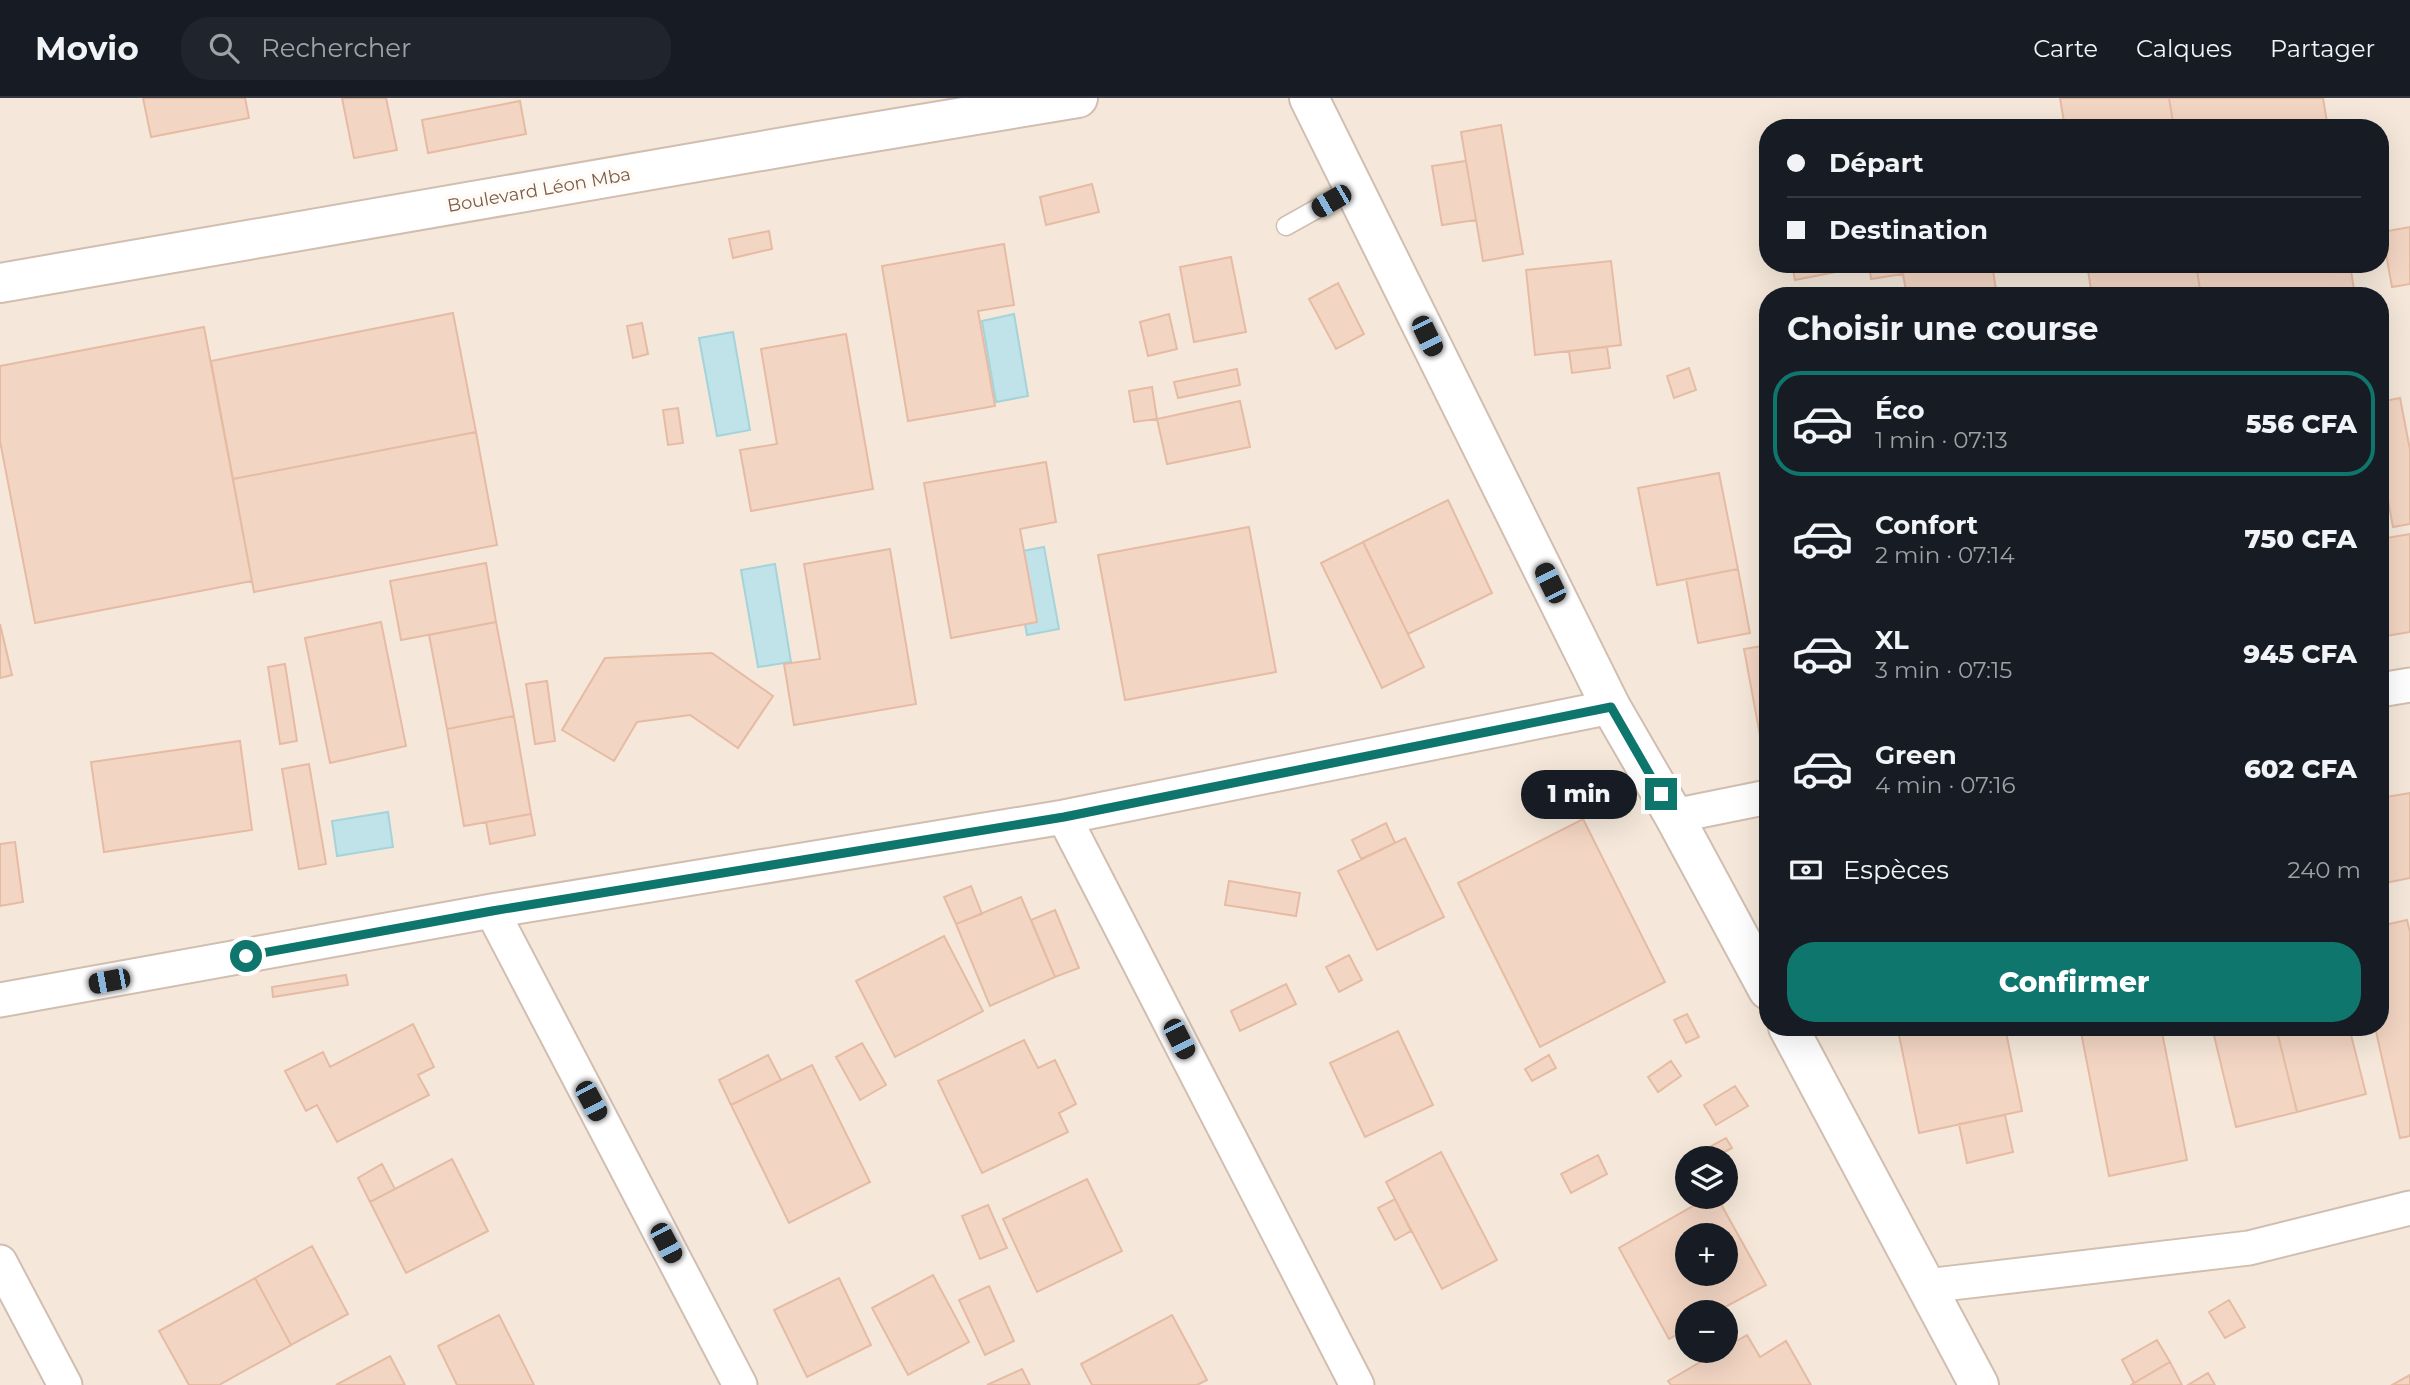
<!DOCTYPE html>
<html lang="fr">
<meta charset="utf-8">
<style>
:root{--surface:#171b24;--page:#20242c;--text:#f1f3f6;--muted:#9ea1a6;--line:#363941;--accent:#0f766e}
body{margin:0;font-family:Montserrat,sans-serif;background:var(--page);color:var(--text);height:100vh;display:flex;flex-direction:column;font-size:26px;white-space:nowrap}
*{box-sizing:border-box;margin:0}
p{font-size:23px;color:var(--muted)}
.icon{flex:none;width:38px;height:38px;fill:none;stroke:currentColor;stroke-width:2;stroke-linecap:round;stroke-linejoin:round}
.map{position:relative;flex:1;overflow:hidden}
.details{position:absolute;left:1759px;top:189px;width:630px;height:749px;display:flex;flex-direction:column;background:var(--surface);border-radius:28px;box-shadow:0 7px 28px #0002}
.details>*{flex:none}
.guide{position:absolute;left:1759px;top:21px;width:630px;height:154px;border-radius:28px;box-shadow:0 7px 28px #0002;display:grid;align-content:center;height:154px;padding:0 28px;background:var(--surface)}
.controls{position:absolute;left:1675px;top:1048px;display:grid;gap:14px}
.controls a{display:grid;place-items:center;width:63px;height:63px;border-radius:50%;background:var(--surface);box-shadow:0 7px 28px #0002;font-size:35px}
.end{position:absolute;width:32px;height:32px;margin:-16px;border:9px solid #0f766e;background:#fff;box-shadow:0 0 0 4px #fff}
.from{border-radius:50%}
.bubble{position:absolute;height:49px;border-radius:24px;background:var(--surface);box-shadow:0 7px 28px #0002;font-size:23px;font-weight:800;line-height:49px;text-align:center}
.car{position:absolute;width:21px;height:42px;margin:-21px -10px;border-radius:9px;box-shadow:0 0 5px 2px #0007;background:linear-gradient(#222 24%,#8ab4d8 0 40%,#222 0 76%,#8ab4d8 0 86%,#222 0)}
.guide b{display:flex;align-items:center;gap:24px;height:66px;font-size:26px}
.guide b+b{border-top:2px solid var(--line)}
.guide i{width:18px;height:18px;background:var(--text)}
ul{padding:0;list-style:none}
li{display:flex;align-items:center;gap:21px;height:105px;margin:0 14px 10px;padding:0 14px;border:4px solid transparent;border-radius:28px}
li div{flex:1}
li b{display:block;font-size:26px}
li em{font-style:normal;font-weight:800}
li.active{border-color:var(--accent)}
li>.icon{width:63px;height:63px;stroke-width:1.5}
h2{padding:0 28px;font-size:32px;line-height:84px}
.pay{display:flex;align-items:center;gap:18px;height:77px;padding:0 28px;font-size:26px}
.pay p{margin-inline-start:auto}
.primary-button{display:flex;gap:14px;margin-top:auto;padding:14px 28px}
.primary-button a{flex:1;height:80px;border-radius:28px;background:var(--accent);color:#fff;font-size:28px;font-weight:800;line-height:80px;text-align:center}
header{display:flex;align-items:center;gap:42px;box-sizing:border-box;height:98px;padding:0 35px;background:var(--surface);border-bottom:2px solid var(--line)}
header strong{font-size:33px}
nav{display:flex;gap:38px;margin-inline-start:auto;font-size:24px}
.search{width:490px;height:63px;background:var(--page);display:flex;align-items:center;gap:18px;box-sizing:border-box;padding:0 24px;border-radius:28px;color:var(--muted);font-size:26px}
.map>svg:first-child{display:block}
</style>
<header>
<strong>Movio</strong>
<div class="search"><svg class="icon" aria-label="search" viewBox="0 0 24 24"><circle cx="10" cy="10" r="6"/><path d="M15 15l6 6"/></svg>Rechercher</div>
<nav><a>Carte</a><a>Calques</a><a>Partager</a></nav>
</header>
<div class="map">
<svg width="2410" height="1287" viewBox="0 0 2410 1287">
<rect width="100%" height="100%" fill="#fdf6ec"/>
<!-- residential -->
<path fill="#f5e8da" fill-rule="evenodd" d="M0 0H2410V1287H0ZM1768 30H2380V166H1768ZM1768 198H2380V929H1768ZM1687 1060H1726V1099H1687ZM1687 1138H1726V1176H1687ZM1687 1214H1726V1253H1687Z"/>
<!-- water -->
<path fill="#bfe3e8" stroke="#a5d3da" stroke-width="2" d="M1014 216 1028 298 996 304 982 223Z
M733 234 750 332 717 338 699 240Z
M1044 449 1059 531 1027 537 1012 455Z
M775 466 791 564 758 569 741 472Z
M388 714 393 749 337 758 332 723Z"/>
<!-- building -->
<path fill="#f3d5c3" stroke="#e6bba3" stroke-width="2" fill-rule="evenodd" d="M143 0H245L249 20 151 39Z
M342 0H386L397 52 354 60Z
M2060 0H2169L2174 30H2065Z
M2169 0H2323L2328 30H2174Z
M520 3 526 36 428 55 422 22Z
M1501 27 1523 156 1483 163 1461 34Z
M1466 63 1476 122 1442 127 1432 68Z
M1092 86 1099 114 1046 127 1040 99Z
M2410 129V186L2392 189 2382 134Z
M769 133 772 151 733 160 729 141Z
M1004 146 1014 207 978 213 995 308 908 323 882 168Z
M1231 159 1246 234 1194 244 1180 169Z
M1611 163 1621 247 1535 257 1526 172Z
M1792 166H1850L1851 171 1795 182Z
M1869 166H1901L1903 176 1871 181Z
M1901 166H1992L1997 198H1907Z
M2087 166H2196L2201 198H2092Z
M2196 166H2350L2355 198H2201Z
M1338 185 1364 236 1336 251 1309 201Z
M453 215 476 334 233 381 211 263Z
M1169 216 1177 251 1148 258 1140 224Z
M642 225 648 256 633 260 627 228Z
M204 229 252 483 35 525 0 343V268Z
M846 236 873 391 751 413 740 352 777 346 761 251Z
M1607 249 1610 270 1572 275 1569 253Z
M1689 270 1696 292 1674 300 1667 278Z
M1237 271 1240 287 1178 300 1174 284Z
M1152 289 1157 321 1134 324 1129 293Z
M2400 300 2410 352V426L2393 429 2380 360V304Z
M1240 303 1250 349 1167 366 1157 321Z
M678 310 683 345 668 347 663 312Z
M476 334 497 447 254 494 233 381Z
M1046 364 1056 424 1020 431 1037 524 951 540 924 385Z
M1719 375 1738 471 1657 487 1638 390Z
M1448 402 1492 495 1408 536 1363 444Z
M1249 429 1276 574 1125 602 1098 457Z
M2410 436V534L2380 539V441Z
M1363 444 1424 569 1382 590 1321 465Z
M890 451 916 606 794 627 784 566 820 561 804 466Z
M486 465 496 524 401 542 390 483Z
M1738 471 1750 535 1698 545 1686 481Z
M381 524 406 648 330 665 305 540Z
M496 524 514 618 447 631 429 537Z
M0 526 12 577 0 580Z
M1768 547V642L1761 643 1744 551Z
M712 555 773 598 738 650 690 617 637 624 614 663 562 632 605 560Z
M285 566 297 643 280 646 268 569Z
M547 583 555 643 535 646 526 586Z
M514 618 531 716 464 728 447 631Z
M240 643 252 732 104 754 91 664Z
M309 666 326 766 299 771 282 671Z
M2410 695V780L2380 786V700Z
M531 716 535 737 490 746 486 724Z
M1583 721 1665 884 1540 949 1458 785Z
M1386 725 1395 745 1361 761 1352 742Z
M1405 740 1444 819 1377 852 1338 773Z
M15 744 23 804 0 808V746Z
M1229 783 1300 795 1296 818 1225 807Z
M971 788 982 816 956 826 944 799Z
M1021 799 1055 879 990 908 956 826Z
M1055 812 1079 870 1055 879 1031 822Z
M2407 822 2410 834V1038L2400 1040 2375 929H2380V828Z
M944 838 983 913 895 959 856 883Z
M1349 857 1362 882 1339 894 1326 869Z
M346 877 348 887 273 899 272 889Z
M1286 886 1296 906 1240 933 1231 913Z
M1687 916 1699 939 1686 945 1674 922Z
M413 926 434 969 418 977 429 997 337 1044 317 1007 306 1013 285 973 323 954 330 969Z
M1933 929H2005L2022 1013 1919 1035 1899 937Z
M2080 929H2161L2187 1062 2109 1078Z
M2212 929H2276L2297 1014 2236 1029Z
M2276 929H2349L2366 996 2297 1014Z
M1398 933 1433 1007 1365 1039 1330 965Z
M1024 942 1038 970 1055 962 1076 1006 1059 1015 1068 1034 982 1075 938 983Z
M862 945 886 987 860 1002 836 959Z
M768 957 781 982 731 1007 719 982Z
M1549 957 1556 970 1532 983 1525 971Z
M1671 963 1681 978 1658 994 1648 979Z
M812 967 870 1084 789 1125 731 1007Z
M1735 988 1748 1008 1716 1027 1704 1007Z
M2005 1017 2013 1054 1967 1065 1959 1026Z
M1726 1040 1732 1050 1713 1060 1708 1050Z
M1441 1054 1497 1162 1442 1191 1386 1084Z
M1598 1057 1607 1076 1571 1095 1561 1076Z
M452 1061 488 1133 406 1175 370 1104Z
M382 1066 395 1091 370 1104 358 1080Z
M1087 1081 1122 1153 1037 1194 1003 1121Z
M1709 1099H1717L1766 1187 1716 1214H1687V1231L1669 1241 1619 1150ZM1687 1138H1726V1176H1687Z
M1395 1101 1411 1133 1395 1142 1378 1110Z
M988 1107 1007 1150 980 1161 962 1118Z
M312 1148 348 1216 291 1247 255 1180Z
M933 1177 969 1244 908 1277 872 1210Z
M255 1180 291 1247 219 1287H189L159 1233Z
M839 1180 871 1247 807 1279 774 1212Z
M989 1188 1014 1243 985 1257 959 1202Z
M2229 1202 2245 1229 2225 1240 2209 1214Z
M499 1217 534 1287H457L438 1248Z
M1172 1217 1207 1282 1197 1287H1092L1081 1266Z
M1747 1237 1760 1259 1786 1243 1811 1287H1671L1668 1283 1719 1253H1726V1249Z
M2157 1242 2170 1264 2134 1285 2122 1262Z
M390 1258 405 1287H336Z
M2170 1264 2182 1287H2131L2134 1285Z
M1022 1271 1030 1287H987Z
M2208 1275 2215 1287H2188Z
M2410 1277V1287H2392Z"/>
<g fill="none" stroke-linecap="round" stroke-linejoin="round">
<!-- service casing -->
<g stroke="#d1beb0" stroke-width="21">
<path id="service" d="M1286 128 1354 90"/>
</g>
<!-- minor casing -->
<g stroke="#d1beb0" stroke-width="37">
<path id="minor" d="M2380 592 2410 587
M1674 718 1768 699
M1064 719 1357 1287
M492 813 740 1287
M0 902 492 813 1064 719 1611 609
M0 1164 65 1287
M1926 1188 2249 1150 2410 1110"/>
</g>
<!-- tertiary casing -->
<g stroke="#d1beb0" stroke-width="42">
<path id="tertiary" d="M1309 0 1611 609 1674 718 1768 892
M0 185 819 43 1078 0
M1788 929 1979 1287"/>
</g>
<!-- service -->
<use href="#service" stroke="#fff" stroke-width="18"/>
<!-- minor -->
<use href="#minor" stroke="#fff" stroke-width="33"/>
<!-- tertiary -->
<use href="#tertiary" stroke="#fff" stroke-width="38"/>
</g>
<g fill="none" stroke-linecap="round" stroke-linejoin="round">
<!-- route -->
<path stroke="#0f766e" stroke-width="9" d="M246 858 492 813 1064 719 1611 609 1661 696"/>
</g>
<g text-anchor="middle" stroke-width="7" stroke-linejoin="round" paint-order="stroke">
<!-- street labels -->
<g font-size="18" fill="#7a5c4d" stroke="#fffaf3">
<text transform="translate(539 92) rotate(-10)" y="6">Boulevard Léon Mba</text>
</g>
</g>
</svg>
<div class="controls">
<a><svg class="icon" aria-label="layers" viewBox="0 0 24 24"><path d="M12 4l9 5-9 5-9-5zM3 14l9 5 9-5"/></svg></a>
<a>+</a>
<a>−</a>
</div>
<i class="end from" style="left:246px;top:858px"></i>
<i class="end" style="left:1661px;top:696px"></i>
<div class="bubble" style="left:1521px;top:672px;width:116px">1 min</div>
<i class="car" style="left:1331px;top:103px;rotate:240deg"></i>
<i class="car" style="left:1427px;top:238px;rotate:154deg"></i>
<i class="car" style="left:1550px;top:485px;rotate:334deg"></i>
<i class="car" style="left:109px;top:883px;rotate:259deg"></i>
<i class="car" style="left:1179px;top:941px;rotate:153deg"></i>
<i class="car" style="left:591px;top:1003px;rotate:152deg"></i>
<i class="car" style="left:666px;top:1145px;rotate:152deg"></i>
<div class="guide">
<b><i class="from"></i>Départ</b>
<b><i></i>Destination</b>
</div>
<section class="details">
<h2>Choisir une course</h2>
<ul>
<li class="active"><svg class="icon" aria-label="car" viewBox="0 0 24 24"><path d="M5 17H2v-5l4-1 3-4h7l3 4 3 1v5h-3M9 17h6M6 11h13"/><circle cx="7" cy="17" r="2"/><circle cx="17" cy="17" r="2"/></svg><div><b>Éco</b><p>1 min · 07:13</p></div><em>556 CFA</em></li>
<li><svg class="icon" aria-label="car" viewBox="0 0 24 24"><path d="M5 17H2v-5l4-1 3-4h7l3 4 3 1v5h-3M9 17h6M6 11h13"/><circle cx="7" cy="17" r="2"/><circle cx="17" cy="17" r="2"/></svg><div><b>Confort</b><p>2 min · 07:14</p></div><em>750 CFA</em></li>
<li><svg class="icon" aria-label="car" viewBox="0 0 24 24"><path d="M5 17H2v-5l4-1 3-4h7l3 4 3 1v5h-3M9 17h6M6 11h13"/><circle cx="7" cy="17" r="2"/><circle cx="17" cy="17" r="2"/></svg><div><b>XL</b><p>3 min · 07:15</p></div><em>945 CFA</em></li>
<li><svg class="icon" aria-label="car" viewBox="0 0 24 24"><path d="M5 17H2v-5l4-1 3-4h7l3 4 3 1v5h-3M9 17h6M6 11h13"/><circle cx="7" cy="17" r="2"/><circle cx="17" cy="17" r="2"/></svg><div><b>Green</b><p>4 min · 07:16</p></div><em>602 CFA</em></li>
</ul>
<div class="pay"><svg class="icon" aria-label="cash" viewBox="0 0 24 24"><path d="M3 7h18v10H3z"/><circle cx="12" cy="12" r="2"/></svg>Espèces<p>240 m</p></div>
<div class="primary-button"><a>Confirmer</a></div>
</section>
</div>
